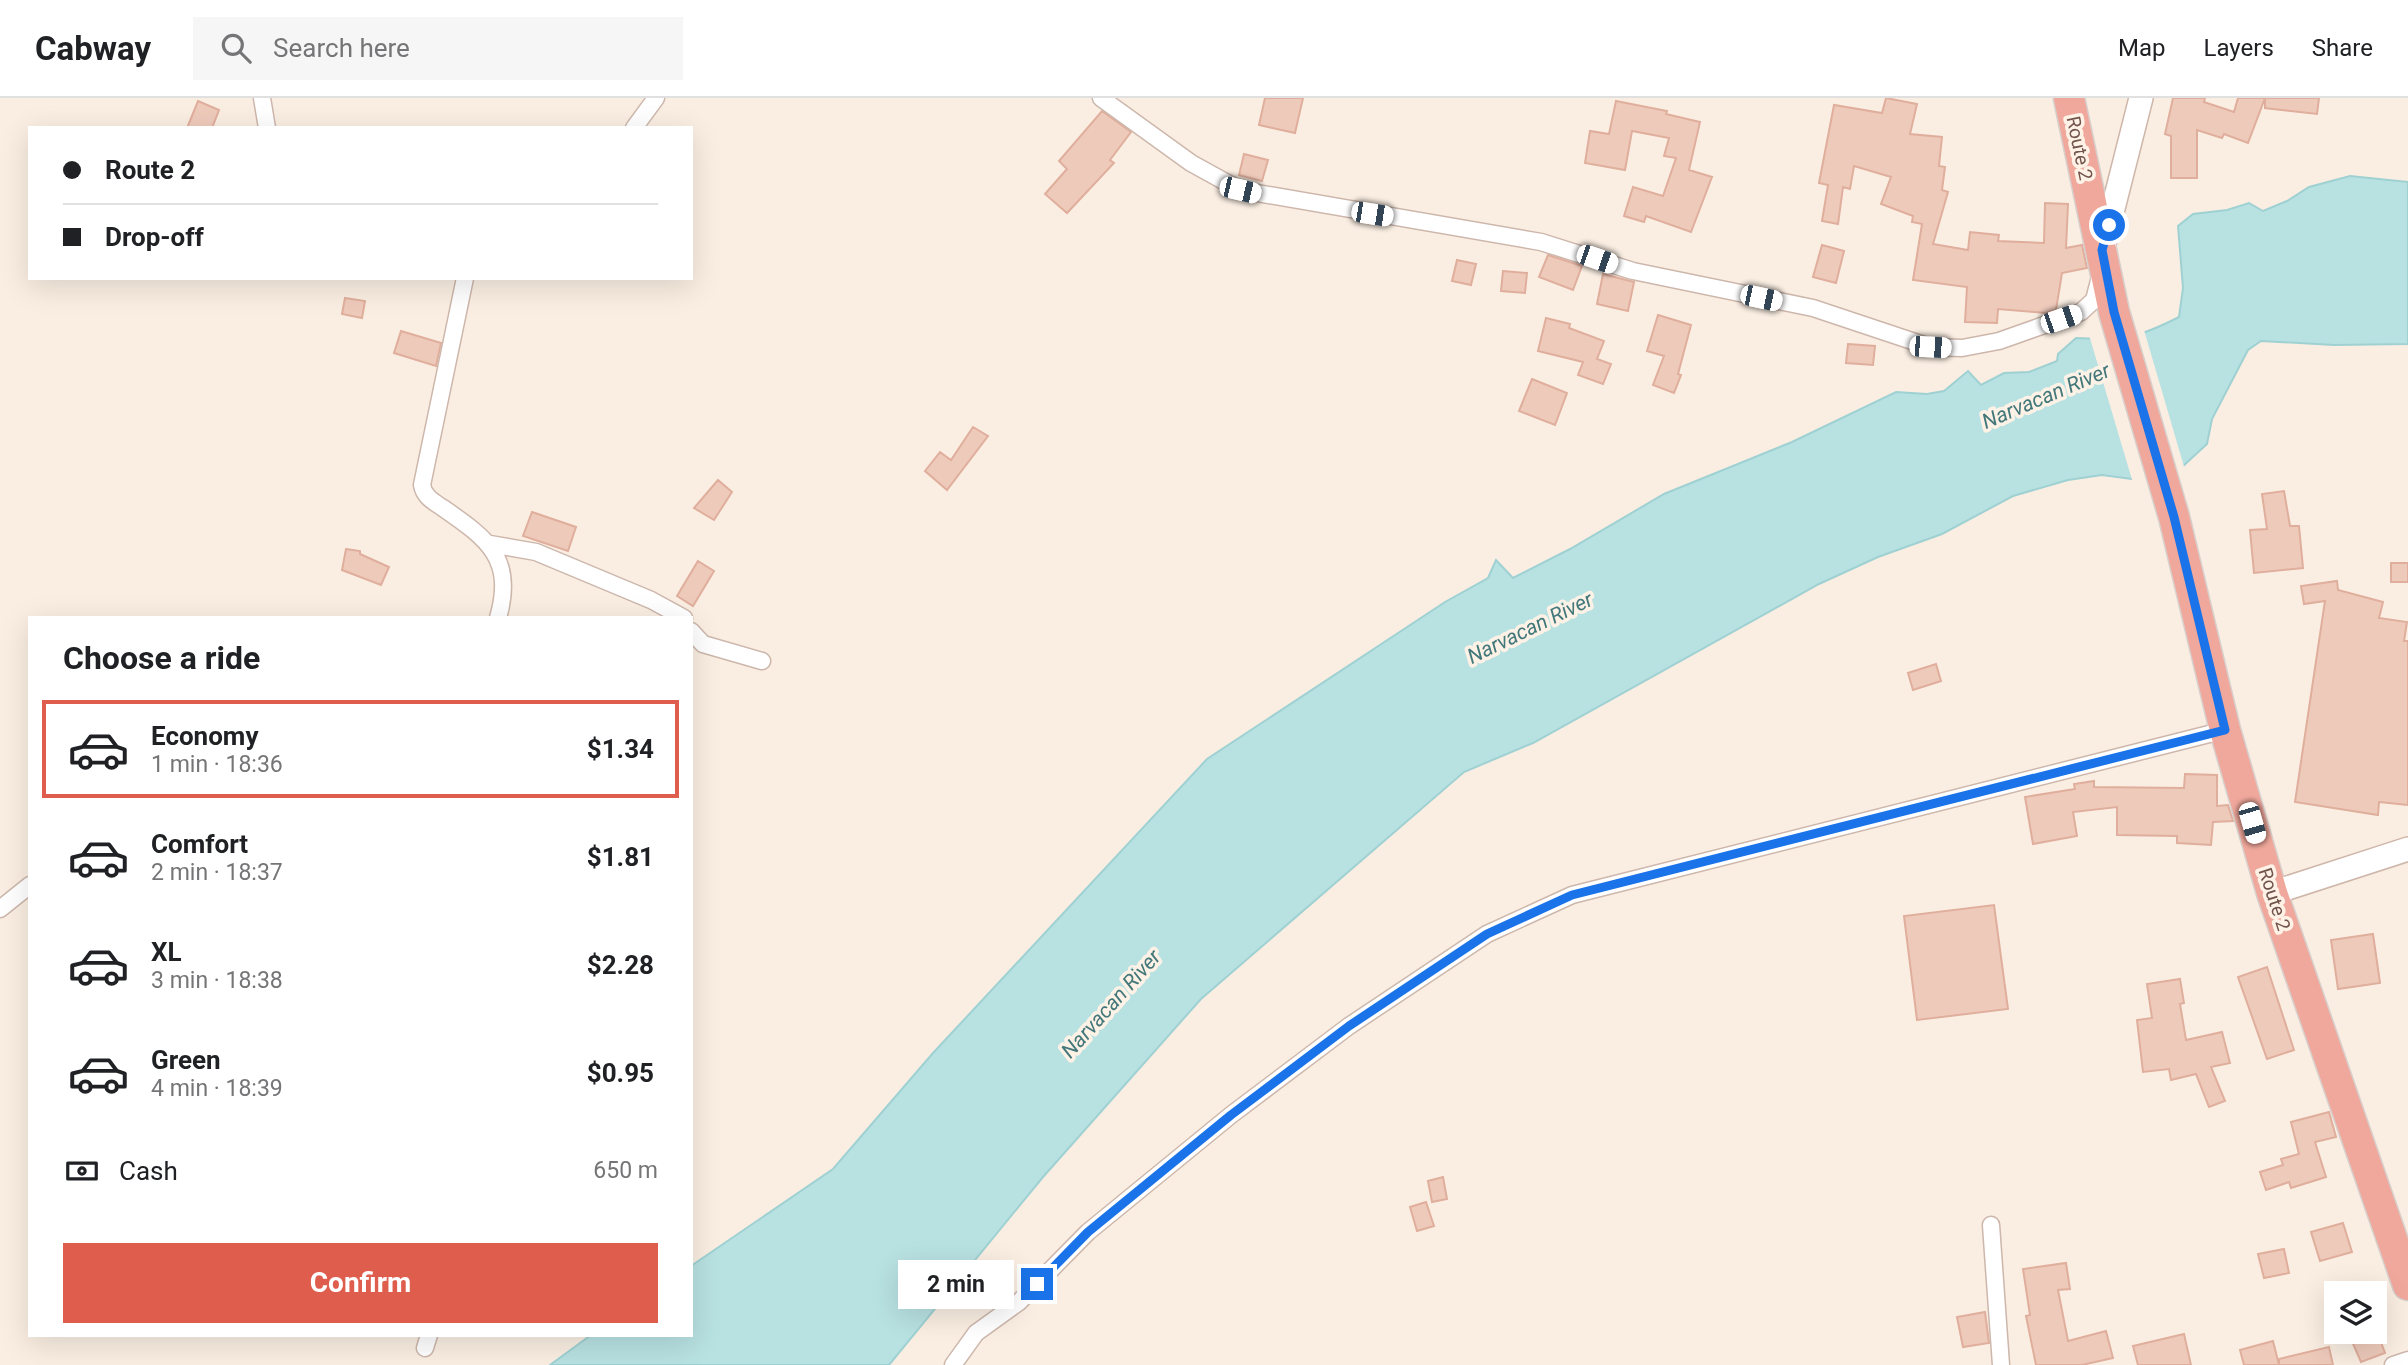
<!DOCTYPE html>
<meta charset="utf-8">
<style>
:root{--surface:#fff;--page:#f6f6f6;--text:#202124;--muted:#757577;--line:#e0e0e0;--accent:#de5d4d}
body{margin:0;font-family:Roboto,sans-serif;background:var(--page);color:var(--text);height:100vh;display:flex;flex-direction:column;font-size:26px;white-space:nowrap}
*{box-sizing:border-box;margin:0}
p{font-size:23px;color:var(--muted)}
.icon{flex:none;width:38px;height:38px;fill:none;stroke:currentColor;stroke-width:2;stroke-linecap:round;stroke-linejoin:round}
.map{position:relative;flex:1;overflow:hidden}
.side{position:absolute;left:28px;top:518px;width:665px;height:721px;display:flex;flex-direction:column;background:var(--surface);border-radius:0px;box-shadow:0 7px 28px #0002}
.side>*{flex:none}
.guide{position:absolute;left:28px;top:28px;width:665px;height:154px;border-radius:0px;box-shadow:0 7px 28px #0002;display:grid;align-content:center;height:154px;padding:0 35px;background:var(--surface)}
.buttons{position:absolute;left:2324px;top:1183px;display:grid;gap:14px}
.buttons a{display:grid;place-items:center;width:63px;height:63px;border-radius:0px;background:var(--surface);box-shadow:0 7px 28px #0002;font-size:35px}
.end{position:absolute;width:32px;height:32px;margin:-16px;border:9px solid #1a73e8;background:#fff;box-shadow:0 0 0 4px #fff}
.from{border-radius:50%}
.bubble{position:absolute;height:49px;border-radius:0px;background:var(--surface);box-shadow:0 7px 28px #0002;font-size:23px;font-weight:700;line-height:49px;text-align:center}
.car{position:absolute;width:21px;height:42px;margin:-21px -10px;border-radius:9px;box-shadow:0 0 5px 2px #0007;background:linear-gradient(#fff 24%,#345 0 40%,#fff 0 76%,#345 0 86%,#fff 0)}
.guide b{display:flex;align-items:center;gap:24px;height:66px;font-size:26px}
.guide b+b{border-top:2px solid var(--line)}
.guide i{width:18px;height:18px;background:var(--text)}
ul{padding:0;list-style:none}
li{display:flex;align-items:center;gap:21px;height:98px;margin:0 14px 10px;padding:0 21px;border:4px solid transparent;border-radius:0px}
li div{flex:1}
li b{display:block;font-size:26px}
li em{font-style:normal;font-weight:700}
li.active{border-color:var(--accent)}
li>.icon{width:63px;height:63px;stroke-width:1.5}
h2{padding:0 35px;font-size:32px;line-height:84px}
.pay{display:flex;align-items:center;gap:18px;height:77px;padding:0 35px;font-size:26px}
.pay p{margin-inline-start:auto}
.button{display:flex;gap:14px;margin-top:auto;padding:14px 35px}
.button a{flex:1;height:80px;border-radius:0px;background:var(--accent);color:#fff;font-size:28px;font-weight:700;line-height:80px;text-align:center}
header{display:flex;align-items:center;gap:42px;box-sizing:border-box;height:98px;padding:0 35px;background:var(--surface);border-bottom:2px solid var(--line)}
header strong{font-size:33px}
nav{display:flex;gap:38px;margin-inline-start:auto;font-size:24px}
.search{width:490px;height:63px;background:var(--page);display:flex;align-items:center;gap:18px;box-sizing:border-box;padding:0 24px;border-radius:0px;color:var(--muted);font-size:26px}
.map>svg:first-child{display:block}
</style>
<header>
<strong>Cabway</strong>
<div class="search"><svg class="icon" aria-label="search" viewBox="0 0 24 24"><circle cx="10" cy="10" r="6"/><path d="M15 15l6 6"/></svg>Search here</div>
<nav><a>Map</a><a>Layers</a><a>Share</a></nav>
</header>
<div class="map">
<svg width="2408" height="1267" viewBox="0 0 2408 1267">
<rect width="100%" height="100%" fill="#faeee2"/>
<!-- water -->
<path fill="#b8e1e2" stroke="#9fd1d3" stroke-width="2" d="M2350 78 2408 84V246L2334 247 2261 243 2248 252 2212 321 2207 346 2182 369 2132 381 2102 377 2068 382 2013 398 1942 436 1878 459 1819 486 1533 645 1464 674 1201 901 1043 1079 889 1267H550L591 1237H691V1168L833 1071 933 955 1207 661 1445 504 1488 480 1496 462 1513 480 1570 451 1664 396 1792 344 1896 294 1927 296 1944 293 1968 273 1981 287 2004 275 2029 274 2057 263 2058 256 2076 240C2124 242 2136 241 2179 219L2183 190 2178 128 2193 116 2227 112 2249 105 2263 113 2287 103 2309 89Z"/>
<!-- pier -->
<path fill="#faeee2" d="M2144 232 2185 372 2133 385 2089 237 2121 238Z"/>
<!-- building -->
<path fill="#eecabb" stroke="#e0ae9c" stroke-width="2" d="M1265 0H1303L1295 35 1259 27Z
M1886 0 1917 6 1910 36 1942 39 1939 68 1945 69 1942 92 1948 94 1933 146 1968 152 1970 134 1999 137 1998 143 2044 145 2045 105 2068 106 2066 150 2082 147 2087 170 2062 175 2056 212 2046 215 1998 211 1997 225 1965 224 1967 189 1913 182 1922 126 1912 124 1913 118 1881 106 1891 79 1854 68 1850 91 1843 89 1838 126 1822 123 1828 87 1819 85 1834 7 1882 15Z
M2173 0H2205L2204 4 2234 14 2238 0H2265L2248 45 2224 36 2222 40 2197 32V80H2171V38L2165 36Z
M2265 0H2319L2317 16 2265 10Z
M198 3 219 12 212 30H187Z
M1616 3 1667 13 1666 16 1700 24 1689 72 1712 79 1691 134 1646 118 1644 124 1624 118 1633 89 1663 98 1676 60 1664 58 1669 40 1632 33 1625 72 1585 65 1590 33 1609 36Z
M1102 13 1131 34 1110 62 1114 65 1067 115 1045 96 1067 71 1059 63Z
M1244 56 1268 62 1262 83 1239 77Z
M1822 147 1844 153 1836 185 1813 179Z
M1548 157 1582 168 1573 192 1539 179Z
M1457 162 1476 166 1471 187 1452 183Z
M1503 173 1527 175 1525 195 1501 193Z
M1603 176 1634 184 1628 213 1597 206Z
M345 200 365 203 362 220 342 216Z
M1658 217 1691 227 1678 276 1681 277 1674 295 1653 287 1664 258 1647 253Z
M1546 220 1570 226 1569 230 1604 243 1597 261 1611 266 1603 286 1578 277 1583 264 1538 253Z
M401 233 441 245 436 268 394 255Z
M1848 246 1875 248 1873 267 1846 265Z
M1532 281 1567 295 1555 327 1519 313Z
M973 329 988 338 947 392 925 373 940 354 951 362Z
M718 382 732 394 714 422 694 410Z
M2284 393 2290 428H2299L2303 470 2254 475 2250 432 2267 431 2262 396Z
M532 414 576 429 568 453 523 438Z
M346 451 360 453V456L389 469 381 487 342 472Z
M698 463 714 473 693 508 677 498Z
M2391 465H2408V484H2391Z
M2337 483 2338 492 2383 504 2379 520 2407 524 2404 543H2408V707L2379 704 2378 717 2295 704 2325 503 2304 506 2301 488Z
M1936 566 1941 583 1913 592 1908 575Z
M2185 676 2217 677V708L2228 707 2233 723 2213 724 2211 747 2177 745V738L2117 737V709L2073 714 2077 738 2033 746 2025 699 2075 691 2074 686 2094 683V689L2184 690Z
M1994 807 2008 911 1917 922 1904 818Z
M2373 836 2380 885 2338 891 2331 842Z
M2267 869 2294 952 2267 961 2238 879Z
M2180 881 2184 905 2180 906 2186 942 2222 934 2230 965 2211 969 2225 1003 2209 1009 2196 976 2171 982 2169 971 2143 974 2137 922 2152 920 2147 886Z
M2329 1014 2336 1039 2315 1044 2326 1079 2291 1090 2289 1084 2266 1092 2260 1074 2283 1067 2281 1061 2299 1056 2291 1024Z
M1443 1079 1447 1101 1432 1104 1428 1083Z
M1426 1104 1434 1128 1417 1133 1410 1109Z
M2343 1125 2352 1154 2320 1163 2311 1134Z
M2284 1151 2289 1175 2264 1180 2258 1156Z
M2066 1165 2070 1191 2058 1192 2068 1243 2106 1233 2113 1260 2082 1267H2036L2026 1218 2030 1217 2023 1171Z
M1985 1214 1989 1245 1963 1249 1957 1219Z
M2376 1231 2385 1255 2361 1264 2351 1241Z
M2184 1236 2191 1267H2138L2133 1248Z
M2273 1243 2279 1267V1261L2329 1249 2333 1267H2244L2240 1252Z"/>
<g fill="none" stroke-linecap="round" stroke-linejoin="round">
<!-- street casing -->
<g stroke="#cdb7ac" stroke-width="19">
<path id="street" d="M262 0 267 30
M1101 0 1191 65 1240 92 1541 144 1633 173 1813 210 1930 249 1962 250 1999 243 2081 214 2094 202 2100 179
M634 30 656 0
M465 180 422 387C424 399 434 404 443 410 488 441 515 461 498 520
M490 446 536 454 651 502 684 520
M691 533 703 546 762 563
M0 811 30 787
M1991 1127 2001 1267
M425 1250 429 1237
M953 1267 976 1235 1019 1204 1088 1134 1231 1017 1349 928 1487 836 1572 797 2225 632
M2393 1267 2408 1262"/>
</g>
<!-- secondary casing -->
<g stroke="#cfb6aa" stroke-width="26">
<path id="secondary" d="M2103 150 2141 0
M2272 795 2408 751"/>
</g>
<!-- highway casing -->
<g stroke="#d7cfcc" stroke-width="33">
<path id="highway" d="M2069 0 2114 214 2174 419 2225 632 2272 795 2408 1187"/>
</g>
<!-- street -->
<use href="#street" stroke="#fff" stroke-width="16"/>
<!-- secondary -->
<use href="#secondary" stroke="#fff" stroke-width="23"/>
<!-- highway -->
<use href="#highway" stroke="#f1a89c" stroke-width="30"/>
</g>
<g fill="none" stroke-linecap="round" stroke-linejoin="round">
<!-- route -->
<path stroke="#1a73e8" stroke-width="9" d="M1037 1186 1088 1134 1231 1017 1349 928 1487 836 1572 797 2225 632 2174 419 2114 214 2102 152 2109 127"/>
</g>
<g text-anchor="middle" stroke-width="7" stroke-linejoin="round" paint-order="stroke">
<!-- street labels -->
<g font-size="19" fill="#70534a" stroke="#fef2e7">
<text transform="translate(2080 50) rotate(78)" y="7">Route 2</text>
<text transform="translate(2275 801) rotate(72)" y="7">Route 2</text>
</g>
<!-- water labels -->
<g font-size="21" font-style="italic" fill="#43787b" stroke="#fef2e7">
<text transform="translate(2046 298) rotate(-23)" y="7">Narvacan River</text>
<text transform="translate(1530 530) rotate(-26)" y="7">Narvacan River</text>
<text transform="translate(1111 906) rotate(-48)" y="7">Narvacan River</text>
</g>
</g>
</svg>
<div class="buttons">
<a><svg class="icon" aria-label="layers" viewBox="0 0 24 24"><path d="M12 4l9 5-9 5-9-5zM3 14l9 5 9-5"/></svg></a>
</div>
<i class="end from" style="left:2109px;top:127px"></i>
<i class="end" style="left:1037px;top:1186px"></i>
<div class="bubble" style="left:898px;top:1162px;width:116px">2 min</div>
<i class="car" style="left:1240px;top:92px;rotate:103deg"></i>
<i class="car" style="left:1372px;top:116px;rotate:99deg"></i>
<i class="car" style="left:1597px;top:161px;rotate:109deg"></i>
<i class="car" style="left:1761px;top:200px;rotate:102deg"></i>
<i class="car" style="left:2061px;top:221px;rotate:71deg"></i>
<i class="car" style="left:1930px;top:249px;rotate:93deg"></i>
<i class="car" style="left:2252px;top:725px;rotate:164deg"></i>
<div class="guide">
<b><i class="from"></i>Route 2</b>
<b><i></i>Drop-off</b>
</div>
<section class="side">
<h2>Choose a ride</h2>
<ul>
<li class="active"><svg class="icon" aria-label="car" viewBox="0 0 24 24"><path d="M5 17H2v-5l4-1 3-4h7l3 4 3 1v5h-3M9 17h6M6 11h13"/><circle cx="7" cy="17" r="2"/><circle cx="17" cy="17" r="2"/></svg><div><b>Economy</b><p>1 min · 18:36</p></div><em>$1.34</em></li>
<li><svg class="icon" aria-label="car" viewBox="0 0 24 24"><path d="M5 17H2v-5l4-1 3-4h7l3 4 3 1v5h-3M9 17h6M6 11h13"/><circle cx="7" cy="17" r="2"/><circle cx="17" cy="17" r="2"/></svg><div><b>Comfort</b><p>2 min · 18:37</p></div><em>$1.81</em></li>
<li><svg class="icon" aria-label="car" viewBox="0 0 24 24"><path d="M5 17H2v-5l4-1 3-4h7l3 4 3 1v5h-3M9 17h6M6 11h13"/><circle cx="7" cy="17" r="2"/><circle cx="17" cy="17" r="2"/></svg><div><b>XL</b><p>3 min · 18:38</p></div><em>$2.28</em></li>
<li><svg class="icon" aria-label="car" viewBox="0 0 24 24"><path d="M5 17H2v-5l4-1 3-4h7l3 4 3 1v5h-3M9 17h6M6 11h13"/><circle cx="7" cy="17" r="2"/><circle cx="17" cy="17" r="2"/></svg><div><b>Green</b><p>4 min · 18:39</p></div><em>$0.95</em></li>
</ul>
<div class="pay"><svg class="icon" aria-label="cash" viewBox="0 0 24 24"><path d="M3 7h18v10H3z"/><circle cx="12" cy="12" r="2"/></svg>Cash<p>650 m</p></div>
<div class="button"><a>Confirm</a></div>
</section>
</div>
